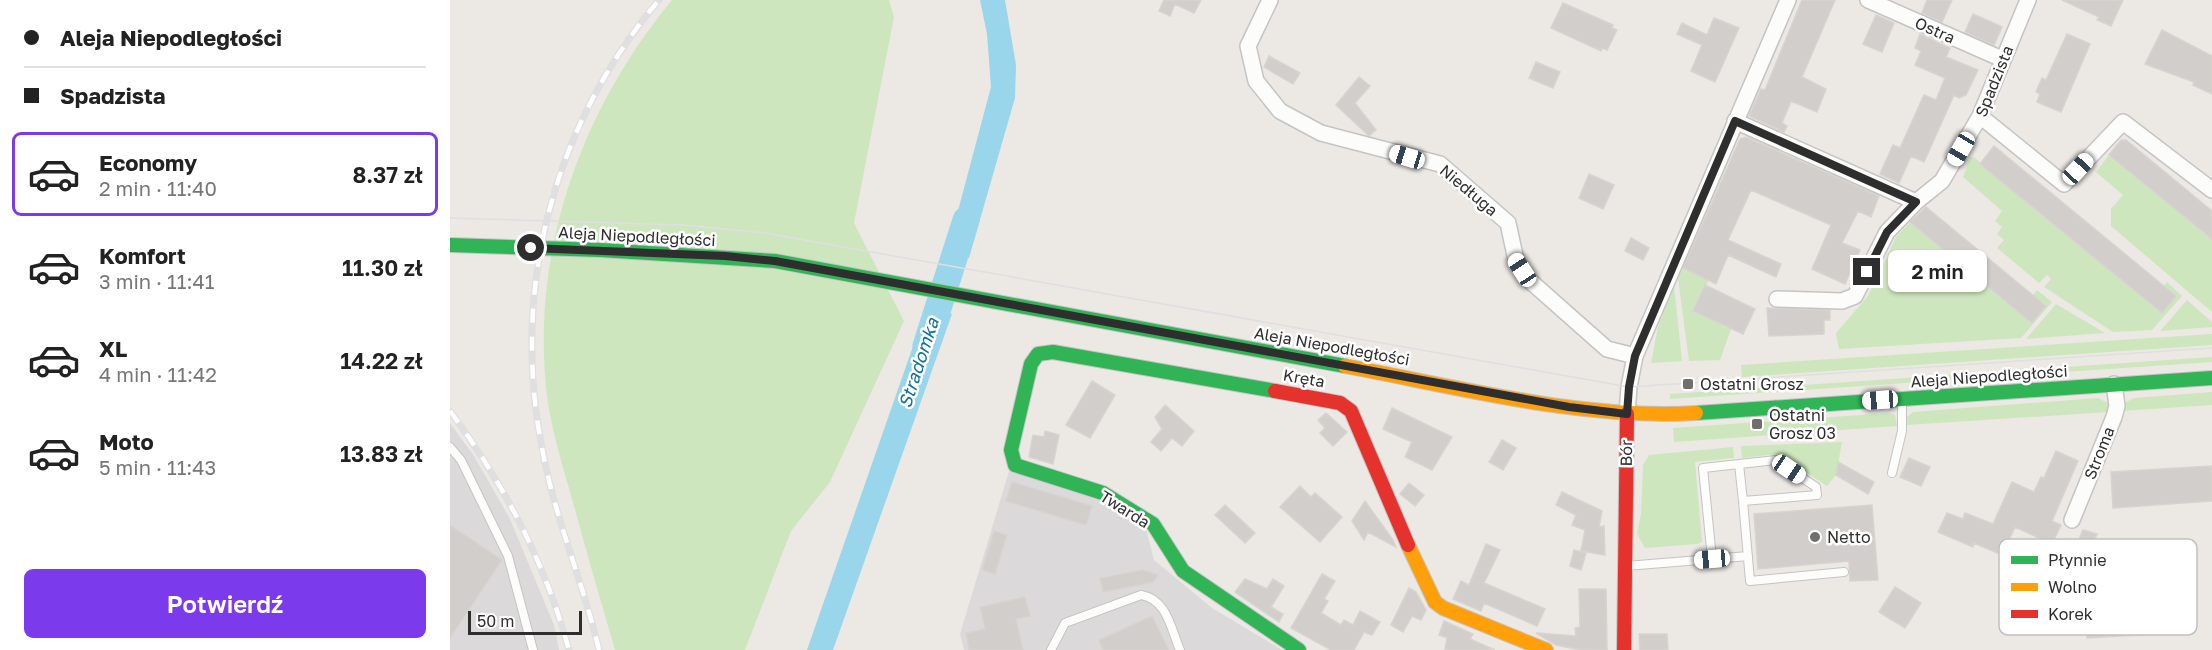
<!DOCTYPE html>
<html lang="pl">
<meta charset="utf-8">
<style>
:root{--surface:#fff;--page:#f6f6f6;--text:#222;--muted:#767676;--line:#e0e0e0;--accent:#7c3aed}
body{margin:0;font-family:"Golos Text",sans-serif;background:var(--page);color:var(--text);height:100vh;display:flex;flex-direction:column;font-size:22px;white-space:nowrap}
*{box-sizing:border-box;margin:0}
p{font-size:20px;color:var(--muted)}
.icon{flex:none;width:33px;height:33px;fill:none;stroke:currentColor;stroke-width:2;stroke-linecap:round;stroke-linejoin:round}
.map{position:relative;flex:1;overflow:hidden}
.details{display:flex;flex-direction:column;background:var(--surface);width:450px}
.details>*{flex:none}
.hud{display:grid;align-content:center;height:132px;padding:0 24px;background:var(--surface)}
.scale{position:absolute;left:18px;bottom:15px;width:114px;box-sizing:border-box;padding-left:6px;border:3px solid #2e2e2e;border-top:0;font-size:16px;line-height:21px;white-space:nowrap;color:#2e2e2e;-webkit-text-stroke:4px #fff;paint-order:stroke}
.end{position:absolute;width:27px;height:27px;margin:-14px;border:8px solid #2e2e2e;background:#fff;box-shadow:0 0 0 3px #fff}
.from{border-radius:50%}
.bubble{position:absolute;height:42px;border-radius:9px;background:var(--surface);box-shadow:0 2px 4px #0004;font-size:20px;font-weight:600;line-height:42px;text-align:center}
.car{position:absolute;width:18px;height:36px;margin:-18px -9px;border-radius:8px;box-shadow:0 0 4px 2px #0007;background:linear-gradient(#fff 24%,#345 0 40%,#fff 0 76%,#345 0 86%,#fff 0)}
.hud b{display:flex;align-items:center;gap:21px;height:57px;font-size:22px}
.hud b+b{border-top:2px solid var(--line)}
.hud i{width:15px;height:15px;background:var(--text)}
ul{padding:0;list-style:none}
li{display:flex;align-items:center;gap:18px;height:84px;margin:0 12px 9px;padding:0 12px;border:3px solid transparent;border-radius:9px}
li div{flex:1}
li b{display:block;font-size:22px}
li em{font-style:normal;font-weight:600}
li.active{border-color:var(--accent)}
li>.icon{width:54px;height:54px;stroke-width:1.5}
.button{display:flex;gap:12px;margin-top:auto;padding:12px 24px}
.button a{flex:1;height:69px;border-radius:9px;background:var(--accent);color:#fff;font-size:24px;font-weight:600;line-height:69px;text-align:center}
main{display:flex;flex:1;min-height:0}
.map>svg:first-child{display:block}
</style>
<main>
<section class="details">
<div class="hud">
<b><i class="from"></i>Aleja Niepodległości</b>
<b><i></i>Spadzista</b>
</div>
<ul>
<li class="active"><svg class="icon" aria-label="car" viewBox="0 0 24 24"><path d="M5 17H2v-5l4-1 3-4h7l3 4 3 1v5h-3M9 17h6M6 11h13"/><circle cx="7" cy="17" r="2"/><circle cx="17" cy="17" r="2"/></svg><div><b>Economy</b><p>2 min · 11:40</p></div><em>8.37 zł</em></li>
<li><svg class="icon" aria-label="car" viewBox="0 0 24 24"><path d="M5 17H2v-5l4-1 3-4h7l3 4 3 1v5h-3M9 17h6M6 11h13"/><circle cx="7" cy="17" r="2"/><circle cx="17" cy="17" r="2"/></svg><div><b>Komfort</b><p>3 min · 11:41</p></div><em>11.30 zł</em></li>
<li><svg class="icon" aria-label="car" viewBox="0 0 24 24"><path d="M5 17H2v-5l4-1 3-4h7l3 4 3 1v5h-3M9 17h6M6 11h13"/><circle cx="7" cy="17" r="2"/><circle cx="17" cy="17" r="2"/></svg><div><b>XL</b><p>4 min · 11:42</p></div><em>14.22 zł</em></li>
<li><svg class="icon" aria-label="car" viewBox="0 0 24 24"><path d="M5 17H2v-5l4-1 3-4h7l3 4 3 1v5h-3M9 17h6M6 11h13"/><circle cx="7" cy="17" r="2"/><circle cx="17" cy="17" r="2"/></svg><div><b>Moto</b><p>5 min · 11:43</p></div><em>13.83 zł</em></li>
</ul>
<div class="button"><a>Potwierdź</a></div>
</section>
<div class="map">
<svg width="1762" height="650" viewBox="0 0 1762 650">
<rect width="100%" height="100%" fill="#ece8e4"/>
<!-- industrial -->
<path fill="#dcd9db" d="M0 423 24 456 60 519 104 625 109 650H0Z
M560 468 648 497 696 529 704 560 762 608 832 650H514L510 634Z"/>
<!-- green -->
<path fill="#cee6be" d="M222 0H439L444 17 404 223 454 321 380 482 341 531 295 650H165C151 602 137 554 124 506 114 470 102 433 97 396 80 252 131 110 222 0Z
M1659 155 1762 239V312L1661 226V209L1673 195 1646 172Z
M1520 157 1525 158 1711 313 1726 296 1714 286 1717 282 1732 296 1702 330 1663 332 1594 287 1601 279 1597 275 1589 283 1547 248 1554 240 1547 234 1552 227 1545 221 1552 211 1513 177Z
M1460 222 1582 323 1596 306 1583 295 1587 290 1602 302 1571 338 1389 349 1386 333 1418 296 1446 237Z
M1233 268 1259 280 1243 311 1281 329 1270 360 1239 361 1228 278Z
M1224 285 1232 361 1201 363 1208 327Z
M1737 300 1762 322V327L1710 331Z
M1606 304 1655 333 1576 339Z
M1762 334V345L1292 377 1291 365Z
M1762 357V362L1220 399V394Z
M1762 392V405L1671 411 1676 402 1684 398Z
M1648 398 1658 403 1659 412 1456 425 1457 417 1463 412Z
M1439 413 1445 415 1447 426 1224 442 1223 428Z
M1392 442 1386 475 1377 486 1327 454 1292 458 1291 446Z
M1283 447 1284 458 1245 462 1252 542 1248 544 1195 548 1187 534 1191 514 1193 465 1199 455Z"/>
<!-- water -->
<path fill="#99d6ec" d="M530 0H555L566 65 565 98 519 258 497 252 541 87 537 34Z
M476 309 502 314 383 650H357Z"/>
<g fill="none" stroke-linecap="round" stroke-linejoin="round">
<!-- river -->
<path stroke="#99d6ec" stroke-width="27" d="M476 346 516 220"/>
</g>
<!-- building -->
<path fill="#d1cecb" stroke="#d7d4d0" stroke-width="1.5" d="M714 0H751L744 13 725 4 720 16 709 11Z
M1352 0H1385L1352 77 1376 89 1367 112 1341 101 1332 123 1337 126 1334 132 1299 116 1311 89 1315 90Z
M1477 0H1502L1492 22 1472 13Z
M1612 0H1673L1661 26 1647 20 1649 17Z
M1113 3 1163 25 1162 28 1167 30 1157 50 1152 48 1151 51 1101 28Z
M1523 14 1552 27 1544 45 1515 32Z
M1426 15 1444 23 1432 52 1413 44Z
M1264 18 1289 28 1265 82 1241 71 1252 45 1227 34 1232 23 1257 35Z
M1712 30 1762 56V94L1743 85 1744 82 1695 64Z
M1470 34 1500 48 1496 57 1528 70 1516 95 1509 98 1504 95 1474 162 1461 156 1449 183 1430 174 1443 145 1450 148 1474 95 1486 100 1495 78 1465 65 1471 51 1465 48Z
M1617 34 1640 44 1611 112 1587 102 1590 94 1586 92 1592 78 1596 80Z
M819 56 850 73 843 84 814 67Z
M1086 62 1110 72 1103 88 1079 78Z
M909 77 920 86 905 103 926 130 919 136 886 105Z
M1296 137 1429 196 1421 217 1408 211 1392 243 1410 250 1395 284 1362 269 1381 225 1301 190 1278 240 1331 264 1326 277 1278 255 1266 284 1233 268 1290 139Z
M1671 140H1676L1762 211V239L1659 155Z
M1544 146 1726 296 1712 313 1530 164Z
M1139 174 1164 185 1153 209 1129 198Z
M1476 207 1596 306 1582 323 1460 222Z
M1181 238 1199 248 1193 260 1175 251Z
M1255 285 1305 309 1293 334 1243 311Z
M1317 308 1380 310V320H1374V334L1319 336Z
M642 381 665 395 640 438 616 425Z
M715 405 744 431 732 446 722 438 711 451 701 442 712 429 705 417Z
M942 408 1002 437 982 470 955 457 962 442 933 429Z
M876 413 897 432 883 446 870 433 875 428 868 420Z
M595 431 609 435 603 464 579 457 583 435 594 437Z
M1052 440 1066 448 1053 470 1039 462Z
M1606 451 1628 461 1602 521 1611 525 1602 544 1565 527 1552 555 1524 543 1523 547 1488 532 1497 513 1513 519 1515 513 1543 524 1562 482 1584 492 1591 477 1594 478Z
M1459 458 1480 467 1471 486 1450 477Z
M1388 462 1424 482 1418 494 1386 475Z
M1762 466V501L1663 508 1661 472Z
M562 482 642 506 636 525 556 501Z
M959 483 974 495 965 506 950 494Z
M850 486 861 497 865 493 892 517 870 542 830 507Z
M1112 492 1152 511 1149 527 1154 526 1155 555 1131 551 1135 530 1122 525 1126 515 1106 505Z
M915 501 943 540 946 547 918 532 914 540 902 521Z
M775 505 805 533 795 543 765 515Z
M1422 505 1428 580 1400 581 1399 561 1308 569 1304 514Z
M0 525 52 560 0 638Z
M1633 530 1647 534 1641 548 1628 542Z
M544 531 557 535 545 574 532 570Z
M1036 544 1050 550 1034 583 1095 609 1087 626 1034 603 1031 611 1003 599 1011 581 1019 585Z
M1124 550 1136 553 1131 570 1120 566Z
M693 570 708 575 703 582 653 592 650 578Z
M1717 572 1721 633 1637 638 1634 578Z
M872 574 885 581 874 599 878 601 871 613 891 625 894 620 903 625 910 611 930 622 922 635 914 632 904 650H881L841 628Z
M795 579 817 589 823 579 834 586 821 607 833 614 829 622 785 592Z
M1445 587 1471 603 1455 628 1429 612Z
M959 588 966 592 976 610 971 620 962 616 953 632 941 625Z
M1129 589H1156L1157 650 1126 649 1106 645 1086 633 1126 636 1125 628 1130 627Z
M575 597 580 616 566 619 573 650H519L516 633 535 629 530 607Z
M702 616 719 650H653L649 640Z
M994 621 1023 634 1020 639 1045 650H995L997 638 989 635Z
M1189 634H1217L1218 650H1190Z"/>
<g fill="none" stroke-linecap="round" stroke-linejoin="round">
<!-- lane casing -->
<g stroke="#c5c4c5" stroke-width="10">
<path id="lane" d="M0 447 11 460 58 556 83 650
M1289 464 1293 501
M1442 473 1452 431V400
M1298 556 1262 559 1253 468 1326 460 1366 487 1367 495 1293 501 1300 581 1394 572
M1176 566 1262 559
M601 650 615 623 691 595C717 599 721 629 730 650"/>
</g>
<!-- street casing -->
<g stroke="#c5c4c5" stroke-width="18">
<path id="street" d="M820 0 798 46 806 81 830 111 871 133 990 164 1058 223 1066 260 1079 280 1157 349 1185 356
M1418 0 1552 59
M1530 116 1614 184 1673 122 1762 190
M1285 121 1466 202
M1327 299 1392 301 1405 296 1437 232 1466 202 1492 181 1530 116 1578 0
M1177 414 1179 387 1185 356 1338 0
M1622 520 1664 417 1667 406 1664 384"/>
</g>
<!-- fast casing -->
<g stroke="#c5c4c5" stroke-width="16">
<path id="fast" d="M150 250 325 261 895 366
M825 391 603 352 588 354 581 364 561 450 565 465 653 493 703 524 733 571 849 650
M1246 413 1762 378"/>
</g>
<!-- slow casing -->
<g stroke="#c5c4c5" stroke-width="16">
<path id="slow" d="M895 366C1008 387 1131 420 1246 413
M958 545 985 602 993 608 1096 650"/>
</g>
<!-- jam casing -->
<g stroke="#c5c4c5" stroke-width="16">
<path id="jam" d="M825 391 890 403 901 411 958 545
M1174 650 1177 414"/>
</g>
<!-- lane -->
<use href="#lane" stroke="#fcfcfb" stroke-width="8"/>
<!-- street -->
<use href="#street" stroke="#fcfcfb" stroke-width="15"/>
<!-- fast -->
<use href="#fast" stroke="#30b455" stroke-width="14"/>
<!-- slow -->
<use href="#slow" stroke="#ff9f0a" stroke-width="14"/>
<!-- jam -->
<use href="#jam" stroke="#e5322d" stroke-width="14"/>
<!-- tram -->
<path stroke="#dfdfe1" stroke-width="1.5" d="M0 218 233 225 315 233 1179 387 1762 348"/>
<!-- rail casing -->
<g stroke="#dfdfe1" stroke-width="7">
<path id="rail" d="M0 411C54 484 95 562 119 650
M149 650C134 585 107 524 94 458 59 295 101 128 209 0"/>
</g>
<!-- rail -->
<use href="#rail" stroke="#fff" stroke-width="4.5" stroke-dasharray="14" stroke-linecap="butt"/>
<!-- fast-bridge casing -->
<g stroke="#c5c4c5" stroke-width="16" stroke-linecap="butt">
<path id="fast-bridge" d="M0 245 150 250"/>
</g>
<!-- fast-bridge -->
<use href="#fast-bridge" stroke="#30b455" stroke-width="14"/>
</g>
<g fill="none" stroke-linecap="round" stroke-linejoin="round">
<!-- route -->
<path stroke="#2e2e2e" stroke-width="8" d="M81 248 275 256 325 261 1119 407 1177 414 1179 387 1185 356 1285 121 1466 202 1437 232 1417 272"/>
</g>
<!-- markers -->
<g fill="#706f6e" stroke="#fff" stroke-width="2">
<rect x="1232" y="378" width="12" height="12" rx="3"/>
<rect x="1301" y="418" width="12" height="12" rx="3"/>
<circle cx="1365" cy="537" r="6"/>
</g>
<g text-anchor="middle" stroke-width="5" stroke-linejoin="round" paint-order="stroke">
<!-- street labels -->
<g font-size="16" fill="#2e2e2e" stroke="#fff">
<text transform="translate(1485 30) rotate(24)" y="6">Ostra</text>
<text transform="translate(1544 81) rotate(-68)" y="6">Spadzista</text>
<text transform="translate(1019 190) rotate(40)" y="6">Niedługa</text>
<text transform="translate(187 236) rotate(3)" y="6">Aleja Niepodległości</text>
<text transform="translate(882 346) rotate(10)" y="6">Aleja Niepodległości</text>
<text transform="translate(1539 376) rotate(-4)" y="6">Aleja Niepodległości</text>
<text transform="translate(854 378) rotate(10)" y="6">Kręta</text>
<text transform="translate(1176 453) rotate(-89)" y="6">Bór</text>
<text transform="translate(1649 453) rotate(-68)" y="6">Stroma</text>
<text transform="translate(675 509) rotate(32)" y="6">Twarda</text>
</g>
<!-- poi labels -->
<g font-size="16" fill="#2e2e2e" stroke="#fff" text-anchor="start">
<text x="1250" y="390">Ostatni Grosz</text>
<text x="1319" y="421">Ostatni<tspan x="1319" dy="18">Grosz 03</tspan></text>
<text x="1377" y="543">Netto</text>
</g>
<!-- water labels -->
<g font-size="18" font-style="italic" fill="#0d6fa3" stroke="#fff">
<text transform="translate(469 363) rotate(-72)" y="6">Stradomka</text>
</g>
</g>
<!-- legend -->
<rect x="1549" y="539" width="198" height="96" rx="9" fill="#fff" stroke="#c0c0c0" stroke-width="1.5"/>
<rect x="1561" y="556" width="27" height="8" fill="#30b455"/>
<rect x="1561" y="583" width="27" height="8" fill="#ff9f0a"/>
<rect x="1561" y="610" width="27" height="8" fill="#e5322d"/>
<g font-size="16" fill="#2e2e2e">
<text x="1598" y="566">Płynnie</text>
<text x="1598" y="593">Wolno</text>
<text x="1598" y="620">Korek</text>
</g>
</svg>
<div class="scale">50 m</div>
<i class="end from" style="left:81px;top:248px"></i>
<i class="end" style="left:1417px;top:272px"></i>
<div class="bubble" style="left:1438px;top:250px;width:99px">2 min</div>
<i class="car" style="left:1511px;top:149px;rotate:210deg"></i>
<i class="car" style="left:957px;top:157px;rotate:287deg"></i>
<i class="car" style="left:1628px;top:169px;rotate:43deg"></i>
<i class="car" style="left:1072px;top:270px;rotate:327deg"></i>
<i class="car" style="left:1430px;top:400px;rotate:266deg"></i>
<i class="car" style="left:1339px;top:469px;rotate:124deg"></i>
<i class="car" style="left:1262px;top:559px;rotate:265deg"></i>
</div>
</main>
